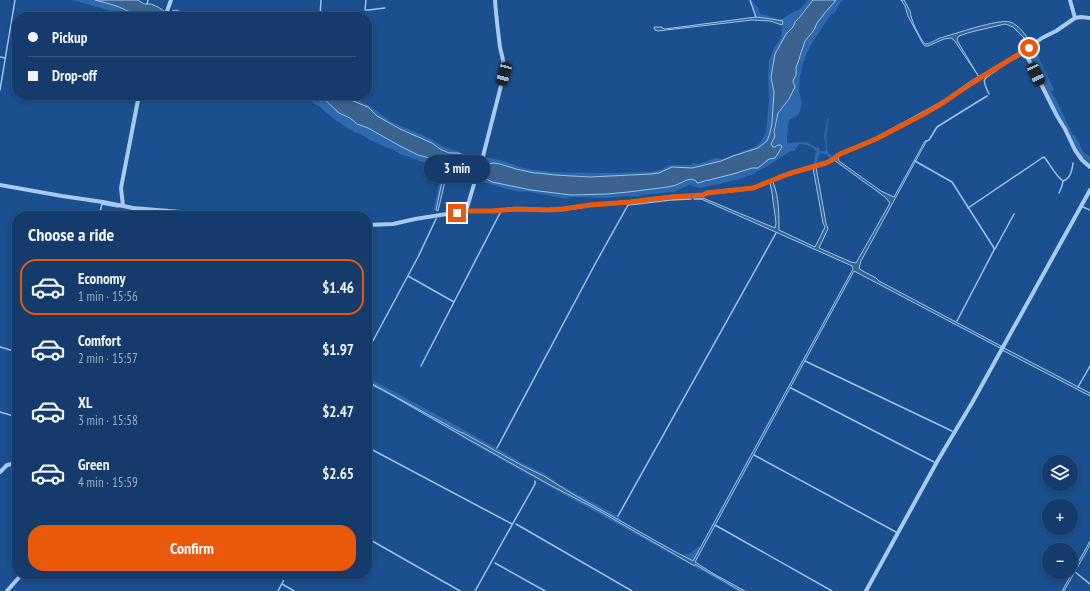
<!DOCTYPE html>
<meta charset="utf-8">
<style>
:root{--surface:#143b6b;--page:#214673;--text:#f1f3f6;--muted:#9dadc1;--line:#33557e;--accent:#ea580c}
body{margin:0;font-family:"PT Sans Narrow",sans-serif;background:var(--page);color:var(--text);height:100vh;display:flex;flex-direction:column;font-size:15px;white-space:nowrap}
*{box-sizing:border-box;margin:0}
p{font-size:13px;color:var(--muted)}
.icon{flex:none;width:22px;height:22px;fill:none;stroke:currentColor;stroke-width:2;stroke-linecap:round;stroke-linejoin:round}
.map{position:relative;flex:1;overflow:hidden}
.sheet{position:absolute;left:12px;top:211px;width:360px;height:368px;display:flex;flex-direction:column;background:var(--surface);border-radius:16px;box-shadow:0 2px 6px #0003,0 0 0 1px var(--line)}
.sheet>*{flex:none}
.guide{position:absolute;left:12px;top:12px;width:360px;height:88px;border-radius:16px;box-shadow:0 2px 6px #0003,0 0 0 1px var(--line);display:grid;align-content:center;height:88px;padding:0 16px;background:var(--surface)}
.buttons{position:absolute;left:1042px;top:455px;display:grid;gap:8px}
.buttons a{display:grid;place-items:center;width:36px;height:36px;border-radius:50%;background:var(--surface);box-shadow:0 2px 6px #0003,0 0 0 1px var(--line);font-size:20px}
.end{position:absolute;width:18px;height:18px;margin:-9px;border:5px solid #ea580c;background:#fff;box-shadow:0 0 0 2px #fff}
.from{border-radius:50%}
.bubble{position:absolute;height:28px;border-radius:14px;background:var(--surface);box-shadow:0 2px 6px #0003,0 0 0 1px var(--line);font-size:13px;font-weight:700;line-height:28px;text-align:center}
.car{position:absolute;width:12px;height:24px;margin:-12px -6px;border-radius:5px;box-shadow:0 0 3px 1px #0007;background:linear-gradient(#222 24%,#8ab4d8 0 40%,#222 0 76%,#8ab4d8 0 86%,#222 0)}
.guide b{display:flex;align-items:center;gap:14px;height:38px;font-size:15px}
.guide b+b{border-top:1px solid var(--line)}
.guide i{width:10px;height:10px;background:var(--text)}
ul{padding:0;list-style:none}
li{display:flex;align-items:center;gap:12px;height:56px;margin:0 8px 6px;padding:0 8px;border:2px solid transparent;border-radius:16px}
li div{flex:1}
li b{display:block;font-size:15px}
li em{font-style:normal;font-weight:700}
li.current{border-color:var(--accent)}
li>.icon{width:36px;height:36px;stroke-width:1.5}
h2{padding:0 16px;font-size:18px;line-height:48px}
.action{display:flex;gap:8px;margin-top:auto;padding:8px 16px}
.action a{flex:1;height:46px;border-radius:16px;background:var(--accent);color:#fff;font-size:16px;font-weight:700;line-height:46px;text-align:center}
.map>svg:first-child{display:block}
</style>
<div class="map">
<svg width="1090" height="591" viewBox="0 0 1090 591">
<rect width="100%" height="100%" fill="#1b4f8f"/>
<!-- green -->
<path fill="#2e69ad" d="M72 0C79 0 87 0 94 0 113 2 130 13 148 17H129L101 8Z
M751 0H752L755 5 759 8V12L761 14 778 19H782L793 12 799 10 808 0H813L799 18 795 22 793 27 789 30 784 38 775 54 771 77 774 92 772 123 770 133 767 141 758 148 711 164 692 168 665 170 659 173 647 174 590 177 555 175 538 173H534L516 169 500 164 493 163 481 168 484 157 504 161 512 164 516 166 529 169 552 172 598 173 651 172 662 169 670 165H690L693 163 698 164 716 158 722 159 754 147 760 143 766 132 769 101 768 76 769 61 774 48 781 38 783 22 771 19 758 17Z
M836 0H844L841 2 834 14H831L810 46 803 63 800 76 799 91 802 103 799 114 789 120 787 136V143L806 142 817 148 819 147 820 151H825L826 148 824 136 827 121 826 120 829 118C827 130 825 141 828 153L834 157 830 159 827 155 820 152 816 165 813 166 816 151C812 146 805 144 799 144L794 151H791L769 165 751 175 739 179 720 184 700 188 689 185 674 192 641 195 638 197 634 196 630 197 628 196 605 198 570 197 566 199 530 192 513 191 487 183 477 182 480 170 483 176 492 182 531 190 571 195 607 194 668 187 676 185 687 180 692 179 696 181 709 180 733 174 752 168H758L769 159 777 155 782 147 778 145 775 147H773L771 144 774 139 778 113 789 99 793 90V81C796 78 797 72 796 68L805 41 814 30 817 23 824 14Z
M1032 47 1038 56 1054 90 1051 92 1056 99 1073 135H1075L1083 152 1090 157V163L1081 156 1072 141 1065 125 1058 114 1027 51Z
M300 95H315L323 98 339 113 350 118 357 124 368 128 400 146 418 155 426 157 445 167 436 210H434L431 214 434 208 442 170 433 168 431 165 400 154 392 149 387 148 368 139 361 134 354 132 344 126 341 123 335 120 320 107 314 104 311 100Z
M342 95H348L370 106 390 121 429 138 442 146 479 159 478 167 465 156 455 153H449L440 149 432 143 400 129 377 116 368 107 348 99Z
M452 168 459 171 462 173 473 168 478 169 473 181 448 171V169Z
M367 377 450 422 526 465 542 472 559 484 618 516 621 521 571 493 544 476 523 466 465 434 458 431 367 381Z
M367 382 388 393 466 438 550 485 596 509 693 565H695L741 591H738L482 449 395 398 367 384Z
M698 547H700L701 548 693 561 680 555 689 554Z"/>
<!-- water -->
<path fill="#3c6290" stroke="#9cc4f0" d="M95 0H138L144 4H151L158 7 164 11V13L162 17C155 15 148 17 140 15 133 14 126 10 119 7 111 4 103 2 95 0Z
M813 0H836L824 14 817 23 814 30 805 41 796 68V75L793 81 795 87 789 99 778 113 774 132 775 136 771 144 773 147H775L778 145H781L782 147 777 155 775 158 769 159 758 168H752L733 174 709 180C704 180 702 183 697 183L696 181 692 179 687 180 676 185 668 187 628 192 607 194 571 195 531 190 492 182 485 178 481 173 480 170 483 166 493 163 500 164 516 169 534 173H538L555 175 590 177 650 174 659 173 672 167 692 168 721 161 733 156 758 148 767 141 770 133 772 123 774 92 771 77 775 54 786 34 793 27 795 22 799 18Z
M901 0H904L910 11C911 20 919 37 925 44 930 44 935 40 940 38 952 35 1000 18 1010 22 1019 25 1027 36 1031 44L1028 46 1024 38 1013 27 1005 24 971 32 959 36 957 39 958 42 979 77 954 40 951 38 944 39 928 46H925L923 44 908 16 905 6Z
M176 10 194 17 167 16V14H169L172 11Z
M756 17 771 19 783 21 782 25 770 21 752 20 658 31 655 30 654 27H662V28L665 29Z
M315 95H342L348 99 368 107 377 116 400 129 432 143 440 149 449 153H458L471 159 472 162 477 166 478 169C473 168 468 170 465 173 458 173 455 166 448 169L438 211 436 210 445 167 426 157 418 155 400 146 368 128 357 124 350 118 339 113 323 98Z
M929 140 926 142 861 261 859 268 861 270 876 278 879 281 1001 346 1000 348 854 271 695 562 714 574 745 591H741L696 565H693L596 509 550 485 466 438 388 393 367 382V381L458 431 465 434 523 466 544 476 571 493 672 550 693 561 853 269 852 266 850 265 701 199 703 198 775 228 776 223 772 193 770 183 773 182C779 197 779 214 779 230L815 247 825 227 823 223 813 168 816 167 826 223 828 229 819 248 851 262 856 263 890 203 885 197 834 160 838 158 839 161 881 191 894 197 925 141Z
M1004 348 1090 393V396L1002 350Z
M1090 541V545L1064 591H1062Z"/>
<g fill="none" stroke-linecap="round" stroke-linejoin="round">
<!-- stream -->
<path stroke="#9cc4f0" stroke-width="1.5" d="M366 0 365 10H368L385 8
M750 0 756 17
M147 4 148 0
M320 17 321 0
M0 57 5 58
M1014 59 1023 54
M0 90 15 0
M989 94C981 78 983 79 997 70
M929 140 937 127 961 112 987 96
M915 161 952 182 994 248V250L957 321
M1059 193 1062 186 1063 181
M694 199H701
M1083 207 1090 210
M968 208 1042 158 1044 157C1051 165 1054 174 1063 181 1071 178 1072 170 1073 163
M137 210 153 212
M167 213 179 215
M99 216 102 204 118 207
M995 249 1014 214
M408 276 454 302 421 366
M454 302 500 213
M0 347 17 352
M367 352 418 257 436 219
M805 361 952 431
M1078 387 1090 366
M791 388 934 462
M0 412 17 417
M367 447 512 524
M497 448 594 266 628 205 670 200 691 199
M754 455 896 532
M618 516 776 233
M516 524 632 591
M715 525 832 591
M367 538 460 591
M495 563 545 591
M1075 572 1090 584
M282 584 294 591
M278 591 287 574
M475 591 535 484V481"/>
<!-- street -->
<path stroke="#a9c9ee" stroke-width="4" d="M1070 0 1075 18
M165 17 171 0
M1024 51 1030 62 1057 116 1065 129 1075 150 1082 160 1090 167
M0 185 62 196 103 202 133 208 181 212 198 216
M123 206 121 188 139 95
M466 211 475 181 480 168 504 74C505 62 502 58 500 47 498 31 496 16 495 0
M367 225 393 224 415 219 466 211H492L517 209 548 210 563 209 590 205 630 202 671 197 703 195 707 193 753 188 788 174 825 163 832 160 840 154 876 139 944 102 971 83 1024 51 1042 38 1056 31 1075 18 1081 17 1090 18
M0 472 7 465 17 463
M7 591 22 574
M866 591 938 460 972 403 1090 190"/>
</g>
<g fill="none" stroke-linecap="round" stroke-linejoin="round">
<!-- route -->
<path stroke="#ea580c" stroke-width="5" d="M457 213 466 211H492L517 209 548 210 563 209 590 205 630 202 671 197 703 195 707 193 753 188 788 174 826 163 832 160 840 154 876 139 922 115 944 102 972 83 1029 48"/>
</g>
</svg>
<div class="buttons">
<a><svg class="icon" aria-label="layers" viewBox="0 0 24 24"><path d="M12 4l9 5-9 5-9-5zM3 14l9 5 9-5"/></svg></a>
<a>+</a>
<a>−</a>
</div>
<i class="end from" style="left:1029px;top:48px"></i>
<i class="end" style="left:457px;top:213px"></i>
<div class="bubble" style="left:424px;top:155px;width:66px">3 min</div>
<i class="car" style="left:504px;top:74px;rotate:195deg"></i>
<i class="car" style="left:1036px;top:74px;rotate:155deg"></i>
<div class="guide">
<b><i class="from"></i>Pickup</b>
<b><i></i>Drop-off</b>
</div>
<section class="sheet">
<h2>Choose a ride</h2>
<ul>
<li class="current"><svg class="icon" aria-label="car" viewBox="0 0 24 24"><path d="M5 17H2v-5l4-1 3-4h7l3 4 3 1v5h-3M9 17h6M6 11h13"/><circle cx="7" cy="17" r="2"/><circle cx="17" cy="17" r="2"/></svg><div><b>Economy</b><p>1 min · 15:56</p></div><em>$1.46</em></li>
<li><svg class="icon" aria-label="car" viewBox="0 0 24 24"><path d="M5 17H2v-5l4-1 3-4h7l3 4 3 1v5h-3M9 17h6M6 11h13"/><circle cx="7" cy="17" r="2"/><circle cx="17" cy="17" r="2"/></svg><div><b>Comfort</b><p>2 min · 15:57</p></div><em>$1.97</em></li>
<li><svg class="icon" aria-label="car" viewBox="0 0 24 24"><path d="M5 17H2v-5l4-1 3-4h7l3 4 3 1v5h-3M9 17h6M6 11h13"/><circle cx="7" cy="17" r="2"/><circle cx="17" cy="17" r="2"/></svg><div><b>XL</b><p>3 min · 15:58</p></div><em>$2.47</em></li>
<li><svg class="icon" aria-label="car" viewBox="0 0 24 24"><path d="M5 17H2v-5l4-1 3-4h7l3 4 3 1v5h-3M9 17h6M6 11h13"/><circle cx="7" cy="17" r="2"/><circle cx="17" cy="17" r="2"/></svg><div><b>Green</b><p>4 min · 15:59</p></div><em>$2.65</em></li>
</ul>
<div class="action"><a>Confirm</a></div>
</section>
</div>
